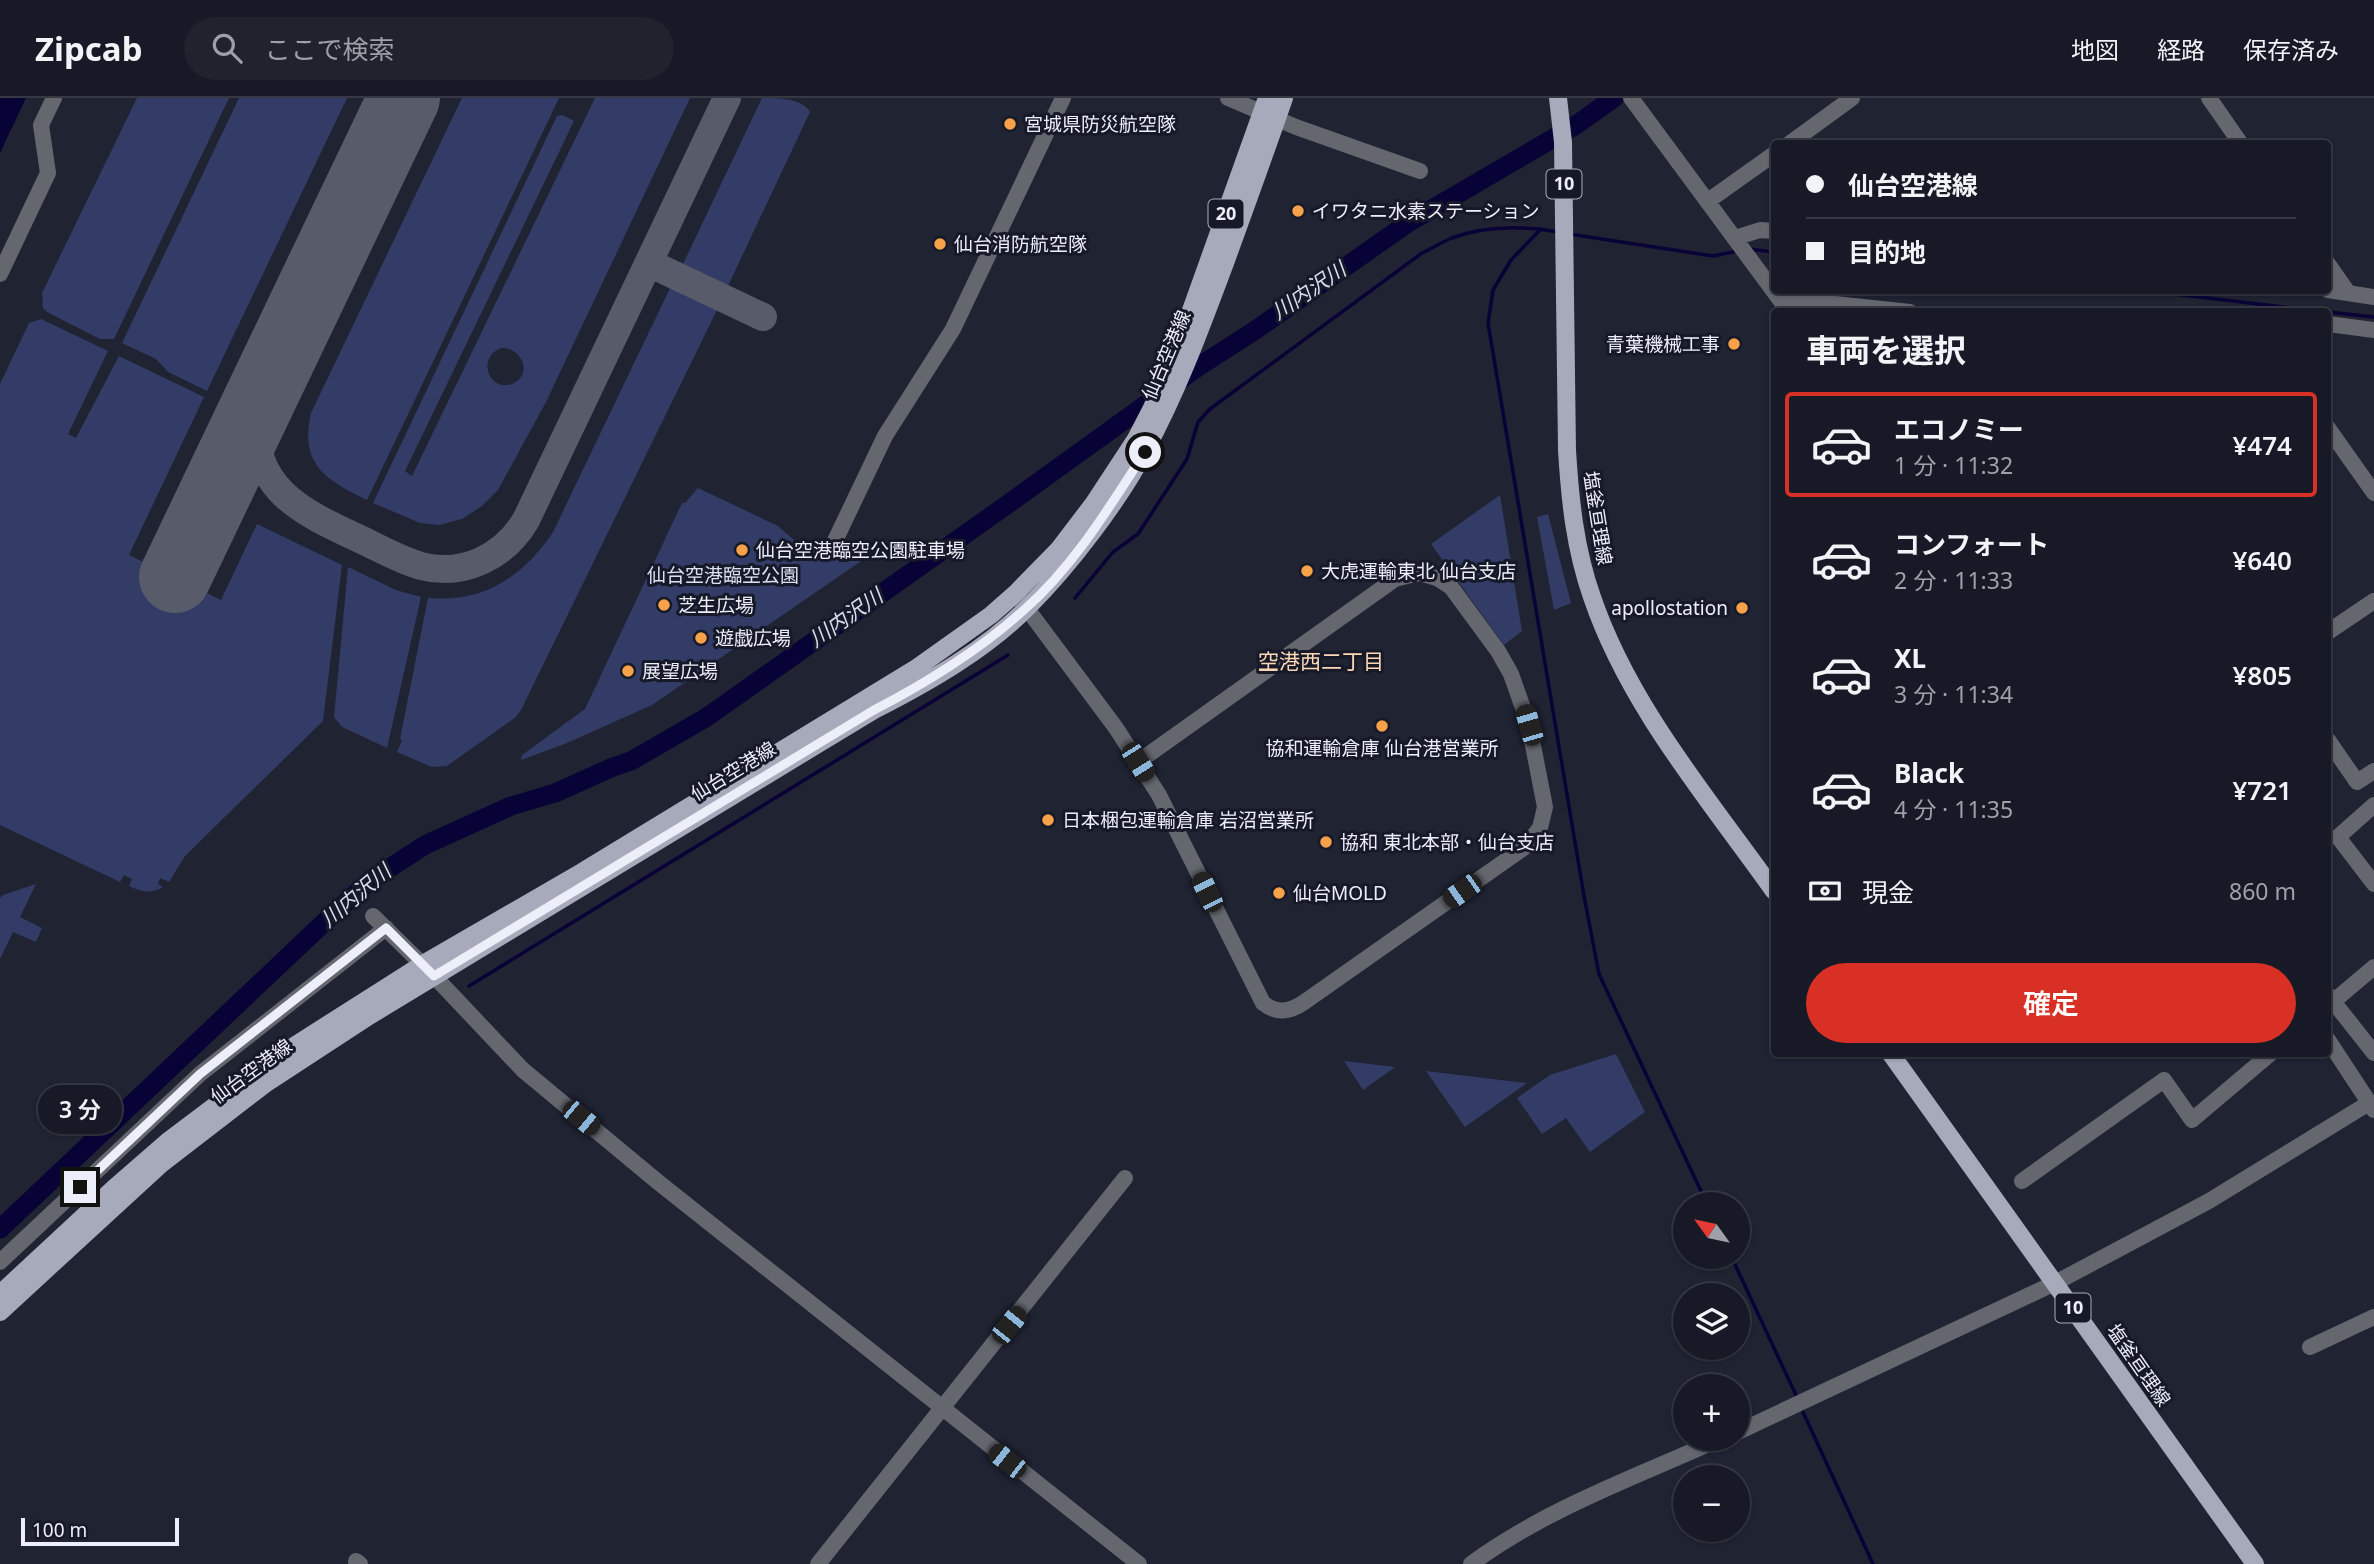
<!DOCTYPE html>
<html lang="ja">
<meta charset="utf-8">
<style>
:root{--surface:#171a26;--page:#20232e;--text:#f1f3f6;--muted:#9ea1a7;--line:#363843;--accent:#d93025}
body{margin:0;font-family:"Noto Sans","Noto Sans JP",sans-serif;background:var(--page);color:var(--text);height:100vh;display:flex;flex-direction:column;font-size:26px;white-space:nowrap}
*{box-sizing:border-box;margin:0}
p{font-size:23px;color:var(--muted)}
.icon{flex:none;width:38px;height:38px;fill:none;stroke:currentColor;stroke-width:2;stroke-linecap:round;stroke-linejoin:round}
.map{position:relative;flex:1;overflow:hidden}
.side{position:absolute;left:1771px;top:210px;width:560px;height:749px;display:flex;flex-direction:column;background:var(--surface);border-radius:7px;box-shadow:0 2px 5px #0004,0 0 0 2px var(--line)}
.side>*{flex:none}
.hud{position:absolute;left:1771px;top:42px;width:560px;height:154px;border-radius:7px;box-shadow:0 2px 5px #0004,0 0 0 2px var(--line);display:grid;align-content:center;height:154px;padding:0 35px;background:var(--surface)}
.needle{width:46px;rotate:303deg}
.fabs{position:absolute;left:1673px;top:1094px;display:grid;gap:14px}
.fabs a{display:grid;place-items:center;width:77px;height:77px;border-radius:50%;background:var(--surface);box-shadow:0 2px 5px #0004,0 0 0 2px var(--line);font-size:35px}
.scale{position:absolute;left:21px;bottom:18px;width:158px;box-sizing:border-box;padding-left:7px;border:4px solid #eceff9;border-top:0;font-size:19px;line-height:24px;white-space:nowrap;color:#eceff9;-webkit-text-stroke:5px #161928;paint-order:stroke}
.end{position:absolute;width:32px;height:32px;margin:-16px;border:9px solid #eceff9;background:#111;box-shadow:0 0 0 4px #111}
.from{border-radius:50%}
.bubble{position:absolute;height:49px;border-radius:24px;background:var(--surface);box-shadow:0 2px 5px #0004,0 0 0 2px var(--line);font-size:23px;font-weight:600;line-height:49px;text-align:center}
.car{position:absolute;width:21px;height:42px;margin:-21px -10px;border-radius:9px;box-shadow:0 0 5px 2px #0007;background:linear-gradient(#222 24%,#8ab4d8 0 40%,#222 0 76%,#8ab4d8 0 86%,#222 0)}
.hud b{display:flex;align-items:center;gap:24px;height:66px;font-size:26px}
.hud b+b{border-top:2px solid var(--line)}
.hud i{width:18px;height:18px;background:var(--text)}
ul{padding:0;list-style:none}
li{display:flex;align-items:center;gap:21px;height:105px;margin:0 14px 10px;padding:0 21px;border:4px solid transparent;border-radius:7px}
li div{flex:1}
li b{display:block;font-size:26px}
li em{font-style:normal;font-weight:600}
li.current{border-color:var(--accent)}
li>.icon{width:63px;height:63px;stroke-width:1.5}
h2{padding:0 35px;font-size:32px;line-height:84px}
.pay{display:flex;align-items:center;gap:18px;height:77px;padding:0 35px;font-size:26px}
.pay p{margin-inline-start:auto}
.primary-button{display:flex;gap:14px;margin-top:auto;padding:14px 35px}
.primary-button a{flex:1;height:80px;border-radius:42px;background:var(--accent);color:#fff;font-size:28px;font-weight:600;line-height:80px;text-align:center}
header{display:flex;align-items:center;gap:42px;box-sizing:border-box;height:98px;padding:0 35px;background:var(--surface);border-bottom:2px solid var(--line)}
header strong{font-size:33px}
nav{display:flex;gap:38px;margin-inline-start:auto;font-size:24px}
.search{width:490px;height:63px;background:var(--page);display:flex;align-items:center;gap:18px;box-sizing:border-box;padding:0 24px;border-radius:38px;color:var(--muted);font-size:26px}
.map>svg:first-child{display:block}
</style>
<header>
<strong>Zipcab</strong>
<div class="search"><svg class="icon" aria-label="search" viewBox="0 0 24 24"><circle cx="10" cy="10" r="6"/><path d="M15 15l6 6"/></svg>ここで検索</div>
<nav><a>地図</a><a>経路</a><a>保存済み</a></nav>
</header>
<div class="map">
<svg width="2374" height="1466" viewBox="0 0 2374 1466">
<rect width="100%" height="100%" fill="#1f2332"/>
<!-- green -->
<path fill="#333c66" fill-rule="evenodd" d="M137 0H229L114 241H100L47 214 43 210 42 195Z
M239 0H347L207 293 168 274 156 261 122 245Z
M462 0H559L367 402C326 382 299 367 311 315Z
M595 0H690L546 304 498 392 482 408 462 421 439 427 420 425 373 405 557 18 562 17 574 23 405 373 412 378ZM501 250C522 249 534 277 512 286 489 294 476 260 501 250Z
M762 0C779 0 802 0 810 14L727 190 682 168Z
M671 188 718 210 521 612 516 619 447 668 432 669 397 654 402 642 400 641 428 500C483 505 523 479 553 434Z
M41 221 108 253 68 336 76 340 119 258 204 299 129 457 221 502 257 426 342 467 323 623 185 758 169 784 160 780 158 786 163 789C153 796 142 794 131 789L129 788 132 781 124 777 120 784 0 727V286L29 225Z
M698 390 778 428 811 457 818 442 837 452C849 438 861 443 870 457L652 607 567 645 521 662 522 657 585 611 682 405H685Z
M1500 397 1522 533 1504 547 1431 446Z
M1548 416 1571 505 1554 512 1537 419Z
M348 469 396 492 421 499 387 650 342 629 334 619Z
M36 786 20 819 42 830 36 844 13 834 0 861V800L3 797Z
M1616 956 1645 1014 1590 1054 1566 1020 1542 1036 1517 1000 1550 977Z
M1344 963 1395 969 1363 992Z
M1426 973 1527 985 1465 1029Z"/>
<!-- water -->
<path fill="#070337" d="M0 0H26L0 55Z"/>
<g fill="none" stroke-linecap="round" stroke-linejoin="round">
<!-- stream -->
<path stroke="#070337" stroke-width="3.5" d="M1541 131 1511 162 1493 192 1488 225 1584 798 1599 876 1707 1106
M1569 136 1713 158 1738 153
M1749 151 1774 154
M2140 192 2327 214
M2328 214 2374 219
M1075 500 1113 454 1138 436 1187 361 1198 324 1210 311 1422 155C1431 151 1442 144 1452 140 1485 128 1524 128 1558 134
M469 888 1008 557
M1731 1158 1796 1297
M1803 1314 1873 1466"/>
<!-- river -->
<path stroke="#070337" stroke-width="19" d="M0 1131 333 816 371 782 425 747 511 708 555 695 613 669 631 663 707 619 1001 411 1198 269 1254 233 1408 125 1576 27 1614 0"/>
<!-- taxiway -->
<path stroke="#585c6a" stroke-width="28" d="M649 165 763 219
M255 313C251 392 300 413 362 442 381 451 400 462 421 468 463 479 504 459 526 422L727 0"/>
<!-- runway -->
<path stroke="#585c6a" stroke-width="72" d="M175 479 404 0"/>
<!-- minor -->
<path stroke="#65676f" stroke-width="16" d="M1228 0 1296 29 1420 73
M1631 0 1789 214
M2209 0 2241 46
M1789 46 1852 0
M1708 103 1774 56
M1735 140 1760 132 1774 133
M2328 166 2347 193
M0 176 48 75 41 27 54 0
M2328 192 2374 199
M1779 200 1910 214
M2328 226 2374 232
M2328 330 2374 395
M832 449 885 338 953 231 1063 0
M1019 500 1116 630 1159 697 1263 905C1277 916 1289 914 1303 905L1525 749 1540 730 1545 709 1529 627 1511 576 1498 553 1451 489 1437 480 1419 475 1395 481 1138 664
M2328 534 2374 503
M2328 642 2357 684 2374 673
M2374 707 2338 739 2374 786
M373 818 434 878 523 972 658 1084 1139 1466
M2328 897 2374 955
M2328 908 2374 869
M2328 942 2374 1012
M2022 1083 2164 982 2192 1022 2270 956
M0 1164 200 976 386 830
M2310 1249 2374 1219
M1738 1334 2055 1185 2209 1103 2369 1005
M356 1463 360 1466
M818 1466 1125 1080
M1471 1466C1547 1410 1636 1379 1722 1340"/>
<!-- major -->
<path stroke="#a6aabb" stroke-width="18" d="M1558 0 1563 44 1567 352C1570 402 1575 451 1592 499 1629 608 1708 700 1774 793
M1891 956 2255 1466
M0 1196 113 1091 167 1044 294 948 423 866 582 774 915 571 991 517 1016 495 1059 451 1094 405 1136 341 1152 310 1184 232 1267 0
M0 1214 161 1066 265 986 369 918 874 612C929 584 985 552 1028 509 1069 468 1119 403 1146 351 1178 292 1201 229 1225 165 1245 110 1265 55 1284 0"/>
</g>
<g fill="none" stroke-linecap="round" stroke-linejoin="round">
<!-- route -->
<path stroke="#eceff9" stroke-width="9" d="M80 1089 200 976 386 830 434 878 874 612C928 584 980 552 1025 511 1074 468 1110 408 1145 354"/>
</g>
<!-- markers -->
<g fill="#f7a149" stroke="#161928" stroke-width="2.5">
<circle cx="1010" cy="26" r="7"/>
<circle cx="1298" cy="113" r="7"/>
<circle cx="940" cy="146" r="7"/>
<circle cx="1734" cy="246" r="7"/>
<circle cx="742" cy="452" r="7"/>
<circle cx="1307" cy="473" r="7"/>
<circle cx="664" cy="507" r="7"/>
<circle cx="1742" cy="510" r="7"/>
<circle cx="701" cy="540" r="7"/>
<circle cx="628" cy="573" r="7"/>
<circle cx="1382" cy="628" r="7"/>
<circle cx="1048" cy="722" r="7"/>
<circle cx="1326" cy="744" r="7"/>
<circle cx="1279" cy="795" r="7"/>
</g>
<g text-anchor="middle" stroke-width="6" stroke-linejoin="round" paint-order="stroke">
<!-- shield labels -->
<g fill="#161928" stroke="#acafba" stroke-width="2">
<rect x="1546.5" y="71.5" width="35" height="29" rx="5"/>
<rect x="1208.5" y="101.5" width="35" height="29" rx="5"/>
<rect x="2055.5" y="1195.5" width="35" height="29" rx="5"/>
</g>
<g font-size="18" font-weight="bold" fill="#eceff9">
<text x="1564" y="92">10</text>
<text x="1226" y="122">20</text>
<text x="2073" y="1216">10</text>
</g>
<!-- poi labels -->
<g font-size="19" fill="#eceff9" stroke="#161928" text-anchor="start">
<text x="1024" y="33">宮城県防災航空隊</text>
<text x="1312" y="120">イワタニ水素ステーション</text>
<text x="954" y="153">仙台消防航空隊</text>
<text x="1720" y="253" text-anchor="end">青葉機械工事</text>
<text x="756" y="459">仙台空港臨空公園駐車場</text>
<text x="1321" y="480">大虎運輸東北 仙台支店</text>
<text x="678" y="514">芝生広場</text>
<text x="1728" y="517" text-anchor="end">apollostation</text>
<text x="715" y="547">遊戯広場</text>
<text x="642" y="580">展望広場</text>
<text x="1382" y="657" text-anchor="middle">協和運輸倉庫 仙台港営業所</text>
<text x="1062" y="729">日本梱包運輸倉庫 岩沼営業所</text>
<text x="1340" y="751">協和 東北本部・仙台支店</text>
<text x="1293" y="802">仙台MOLD</text>
</g>
<!-- street labels -->
<g font-size="19" fill="#eceff9" stroke="#161928">
<text transform="translate(1166 257) rotate(-67)" y="7">仙台空港線</text>
<text transform="translate(1598 420) rotate(81)" y="7">塩釜亘理線</text>
<text transform="translate(733 673) rotate(-31)" y="7">仙台空港線</text>
<text transform="translate(251 973) rotate(-36)" y="7">仙台空港線</text>
<text transform="translate(2139 1267) rotate(55)" y="7">塩釜亘理線</text>
</g>
<!-- park labels -->
<g font-size="19" fill="#dce1f3" stroke="#161928">
<text x="723" y="484">仙台空港臨空公園</text>
</g>
<!-- water labels -->
<g font-size="21" font-style="italic" fill="#d8ddef" stroke="#161928">
<text transform="translate(1309 193) rotate(-34)" y="7">川内沢川</text>
<text transform="translate(846 520) rotate(-35)" y="7">川内沢川</text>
<text transform="translate(356 798) rotate(-40)" y="7">川内沢川</text>
</g>
<!-- neighbourhood labels -->
<g font-size="21" fill="#fcd7b6" stroke="#161928">
<text x="1321" y="571">空港西二丁目</text>
</g>
</g>
</svg>
<div class="fabs">
<a><svg class="needle" viewBox="-14 -14 28 28"><path d="M0-13l5 13h-10z" fill="#e53935"/><path d="M0 13l5-13h-10z" fill="#9ea1a7"/></svg></a>
<a><svg class="icon" aria-label="layers" viewBox="0 0 24 24"><path d="M12 4l9 5-9 5-9-5zM3 14l9 5 9-5"/></svg></a>
<a>+</a>
<a>−</a>
</div>
<div class="scale">100 m</div>
<i class="end from" style="left:1145px;top:354px"></i>
<i class="end" style="left:80px;top:1089px"></i>
<div class="bubble" style="left:38px;top:987px;width:84px">3 分</div>
<i class="car" style="left:1529px;top:627px;rotate:344deg"></i>
<i class="car" style="left:1138px;top:664px;rotate:148deg"></i>
<i class="car" style="left:1462px;top:793px;rotate:235deg"></i>
<i class="car" style="left:1207px;top:794px;rotate:334deg"></i>
<i class="car" style="left:581px;top:1020px;rotate:130deg"></i>
<i class="car" style="left:1009px;top:1227px;rotate:39deg"></i>
<i class="car" style="left:1007px;top:1363px;rotate:308deg"></i>
<div class="hud">
<b><i class="from"></i>仙台空港線</b>
<b><i></i>目的地</b>
</div>
<section class="side">
<h2>車両を選択</h2>
<ul>
<li class="current"><svg class="icon" aria-label="car" viewBox="0 0 24 24"><path d="M5 17H2v-5l4-1 3-4h7l3 4 3 1v5h-3M9 17h6M6 11h13"/><circle cx="7" cy="17" r="2"/><circle cx="17" cy="17" r="2"/></svg><div><b>エコノミー</b><p>1 分 · 11:32</p></div><em>¥474</em></li>
<li><svg class="icon" aria-label="car" viewBox="0 0 24 24"><path d="M5 17H2v-5l4-1 3-4h7l3 4 3 1v5h-3M9 17h6M6 11h13"/><circle cx="7" cy="17" r="2"/><circle cx="17" cy="17" r="2"/></svg><div><b>コンフォート</b><p>2 分 · 11:33</p></div><em>¥640</em></li>
<li><svg class="icon" aria-label="car" viewBox="0 0 24 24"><path d="M5 17H2v-5l4-1 3-4h7l3 4 3 1v5h-3M9 17h6M6 11h13"/><circle cx="7" cy="17" r="2"/><circle cx="17" cy="17" r="2"/></svg><div><b>XL</b><p>3 分 · 11:34</p></div><em>¥805</em></li>
<li><svg class="icon" aria-label="car" viewBox="0 0 24 24"><path d="M5 17H2v-5l4-1 3-4h7l3 4 3 1v5h-3M9 17h6M6 11h13"/><circle cx="7" cy="17" r="2"/><circle cx="17" cy="17" r="2"/></svg><div><b>Black</b><p>4 分 · 11:35</p></div><em>¥721</em></li>
</ul>
<div class="pay"><svg class="icon" aria-label="cash" viewBox="0 0 24 24"><path d="M3 7h18v10H3z"/><circle cx="12" cy="12" r="2"/></svg>現金<p>860 m</p></div>
<div class="primary-button"><a>確定</a></div>
</section>
</div>
